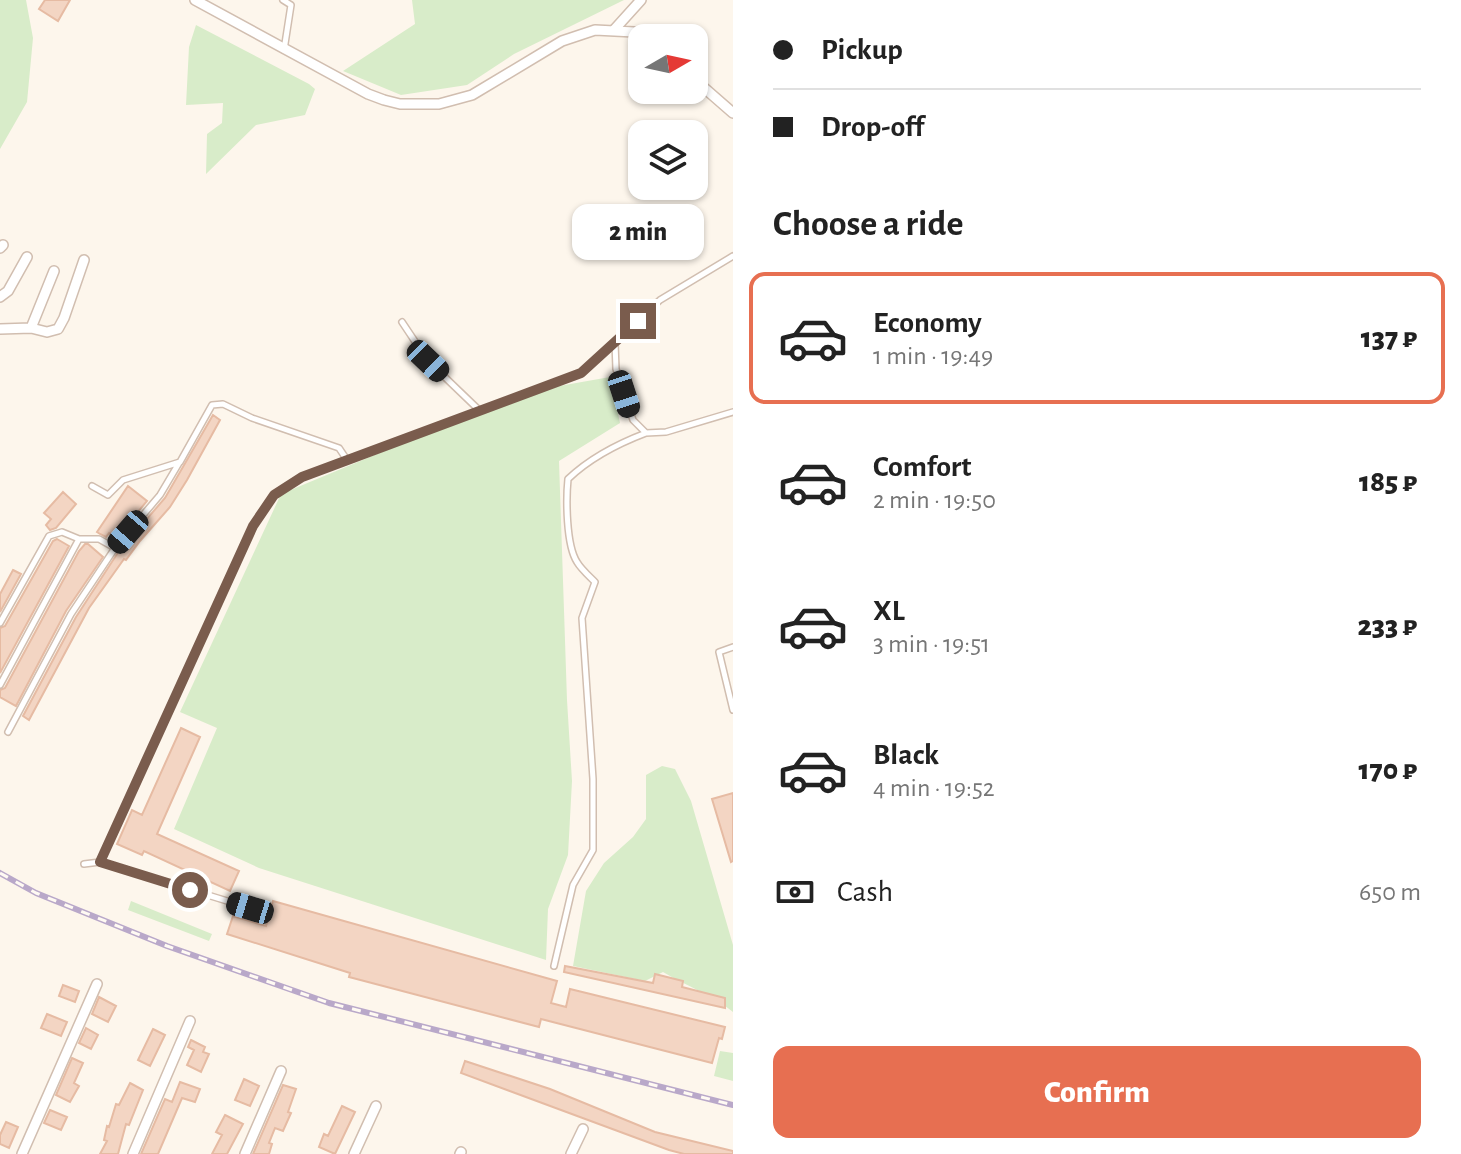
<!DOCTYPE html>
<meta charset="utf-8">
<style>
:root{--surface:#fff;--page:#f2f2f2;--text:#222;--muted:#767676;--line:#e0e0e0;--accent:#e76f51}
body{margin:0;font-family:"Alegreya Sans",sans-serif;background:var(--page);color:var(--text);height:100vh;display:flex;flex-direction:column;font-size:30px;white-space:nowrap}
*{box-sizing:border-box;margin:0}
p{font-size:26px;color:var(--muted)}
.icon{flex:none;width:44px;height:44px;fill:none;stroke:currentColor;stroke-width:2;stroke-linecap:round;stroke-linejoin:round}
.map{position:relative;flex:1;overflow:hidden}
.sheet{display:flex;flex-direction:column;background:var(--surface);width:728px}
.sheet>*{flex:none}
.top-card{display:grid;align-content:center;height:176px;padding:0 40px;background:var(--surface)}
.needle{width:52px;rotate:81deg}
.tools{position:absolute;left:628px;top:24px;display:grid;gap:16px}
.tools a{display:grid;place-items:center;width:80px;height:80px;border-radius:16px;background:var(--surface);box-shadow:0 2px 6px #0004;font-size:40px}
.end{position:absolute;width:36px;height:36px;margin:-18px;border:10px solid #7a5c4d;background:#fff;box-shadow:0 0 0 4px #fff}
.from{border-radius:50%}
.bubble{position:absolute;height:56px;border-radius:16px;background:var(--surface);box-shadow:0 2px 6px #0004;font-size:26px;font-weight:800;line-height:56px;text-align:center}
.car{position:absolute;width:24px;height:48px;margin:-24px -12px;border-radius:10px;box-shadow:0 0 6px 2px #0007;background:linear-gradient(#222 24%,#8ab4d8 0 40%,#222 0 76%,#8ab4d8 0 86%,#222 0)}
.top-card b{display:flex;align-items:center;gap:28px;height:76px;font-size:30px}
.top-card b+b{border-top:2px solid var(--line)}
.top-card i{width:20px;height:20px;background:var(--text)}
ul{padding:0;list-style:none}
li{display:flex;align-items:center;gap:24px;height:132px;margin:0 16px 12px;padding:0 24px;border:4px solid transparent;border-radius:16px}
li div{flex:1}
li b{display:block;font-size:30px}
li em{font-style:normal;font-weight:800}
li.on{border-color:var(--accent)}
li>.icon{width:72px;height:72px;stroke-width:1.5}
h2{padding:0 40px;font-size:36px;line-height:96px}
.pay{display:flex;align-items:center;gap:20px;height:88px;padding:0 40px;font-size:30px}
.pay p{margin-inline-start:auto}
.primary-button{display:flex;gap:16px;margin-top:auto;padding:16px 40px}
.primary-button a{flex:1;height:92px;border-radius:16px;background:var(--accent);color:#fff;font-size:32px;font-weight:800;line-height:92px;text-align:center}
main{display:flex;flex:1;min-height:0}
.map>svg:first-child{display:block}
</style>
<main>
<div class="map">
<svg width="733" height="1154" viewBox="0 0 733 1154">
<rect width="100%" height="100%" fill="#fdf6ec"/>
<!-- green -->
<path fill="#d8ecc9" d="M0 0H26L33 38 27 102 0 149Z
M412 0H624L514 54 467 85 401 95 343 71 415 24Z
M196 25 309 84 315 89 305 115 256 125 206 174 207 134 222 123 223 103 186 105 189 47Z
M610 377 620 423 559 461 567 700 572 781 568 855 548 909 546 960 259 868 174 829 217 728 180 712 281 494 413 439 548 388Z
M662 766 675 769 691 801 733 945V1012C713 995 686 986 663 972L645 981 573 966 586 891 604 863 633 837 646 819V775Z
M131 901 212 934 209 941 128 910Z
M720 1051 733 1053V1081L714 1076Z"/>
<!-- building -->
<path fill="#f3d5c3" stroke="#e6bba3" stroke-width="2" d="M45 0H70L58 21 39 9Z
M213 415 220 420 187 480 170 507 140 541 126 560 124 559 89 608 29 720 23 716 76 617 119 551 165 498Z
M128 486 147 501 117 537 109 533 106 537 100 534 97 532Z
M63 492 76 504 56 528 50 530 46 525 51 519 44 513Z
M57 539 69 546 0 673V628L5 626 53 541Z
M85 544H88L103 557 66 611 16 706 0 697V690L5 688 79 551Z
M13 570 21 574 0 612V594Z
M181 728 200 737 157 834 239 871 230 891 144 851 142 855 117 844 132 810 142 815Z
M733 793V861L731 862 712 799Z
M273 901 557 981 551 1003 566 1007 570 989 725 1027 722 1039 719 1038 712 1063 541 1019 539 1027 349 977 350 973 227 934 233 916 266 926Z
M565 966 653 983 655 974 683 981 682 987 725 998V1008L564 972Z
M63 985 79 991 75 1002 59 996Z
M99 997 116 1006 108 1022 92 1014Z
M47 1014 67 1022 61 1036 41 1028Z
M86 1028 98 1035 91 1049 79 1043Z
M153 1029 165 1035 150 1066 138 1060Z
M191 1040 205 1047 203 1052 209 1054 201 1072 187 1065 194 1050 188 1047Z
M72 1058 83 1063 74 1083 79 1086 70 1102 56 1095Z
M465 1061 550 1089 655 1132 733 1151V1154H684L669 1150 461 1073Z
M244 1079 259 1086 250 1106 235 1100Z
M180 1082 200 1089 195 1102 182 1098 158 1154H141L165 1099 172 1102Z
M130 1083 143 1090 129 1125 126 1124 118 1154H100L107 1141 104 1140 107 1126 109 1127 116 1104 119 1105Z
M283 1085 296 1089 288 1112 291 1113 283 1131 275 1128 269 1143 272 1144 269 1154H253Z
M342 1106 355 1112 335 1154 319 1147 324 1134 328 1136Z
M50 1110 67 1117 61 1130 44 1123Z
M225 1115 243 1124 227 1154H212L222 1135 216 1132Z
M6 1122 18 1127 9 1148 0 1144V1135Z"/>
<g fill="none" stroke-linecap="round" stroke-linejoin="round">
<!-- service casing -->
<g stroke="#d1beb0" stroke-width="8">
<path id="service" d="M283 0 291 5 284 50
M402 322 428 361 479 410
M615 343 616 369 633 420 646 433 666 432 733 412
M92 486 108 495 123 480 180 462 212 405 223 404 252 418 339 448 347 460 581 373 660 300 733 256
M0 623 49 536 62 532 79 539H99L115 548
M733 647 719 652 733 710
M0 685 79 539
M8 732 71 614 115 548 160 495 179 463
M100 862 253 526 274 495 302 477 347 460
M84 864 100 862 250 908
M554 966 573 885 593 850V779L582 618 595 582C589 576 581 569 577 562 566 545 566 499 568 479 590 458 617 444 646 433"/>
</g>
<!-- minor casing -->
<g stroke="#d1beb0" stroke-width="12">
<path id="minor" d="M195 0 368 94 384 100 400 104H439L472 95 562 41 595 30 634 32 645 38
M613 31 641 0
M694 79 733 113
M0 248 3 245
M0 297 8 291 27 257
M31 328 54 271
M0 329 31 328 47 332 58 329 64 318 84 260
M22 1154 97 984
M133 1154 190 1021
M245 1154 281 1071
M354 1154 376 1106
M460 1154 461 1152
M571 1154 583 1129"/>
</g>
<!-- service -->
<use href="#service" stroke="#fff" stroke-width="5"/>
<!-- minor -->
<use href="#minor" stroke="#fff" stroke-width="9"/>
<!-- rail casing -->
<g stroke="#b9a8c9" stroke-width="6">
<path id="rail" d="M0 873 36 893 167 946 329 1003 733 1105"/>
</g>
<!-- rail -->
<use href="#rail" stroke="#fffaf3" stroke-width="3" stroke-dasharray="9" stroke-linecap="butt"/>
</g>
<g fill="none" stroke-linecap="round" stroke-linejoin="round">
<!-- route -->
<path stroke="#7a5c4d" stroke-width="10" d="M190 890 100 862 253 526 274 495 302 477 581 373 638 321"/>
</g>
</svg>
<div class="tools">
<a><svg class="needle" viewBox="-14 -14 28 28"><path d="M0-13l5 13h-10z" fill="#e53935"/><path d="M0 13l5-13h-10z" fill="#767676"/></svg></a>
<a><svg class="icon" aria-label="layers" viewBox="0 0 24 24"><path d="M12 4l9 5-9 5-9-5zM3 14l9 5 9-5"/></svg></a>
</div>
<i class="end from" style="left:190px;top:890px"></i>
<i class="end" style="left:638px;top:321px"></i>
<div class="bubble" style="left:572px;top:204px;width:132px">2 min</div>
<i class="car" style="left:428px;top:361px;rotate:134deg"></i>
<i class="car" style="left:624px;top:394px;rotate:162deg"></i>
<i class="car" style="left:128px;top:532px;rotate:221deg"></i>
<i class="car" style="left:250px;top:908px;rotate:287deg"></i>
</div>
<section class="sheet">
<div class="top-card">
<b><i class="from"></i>Pickup</b>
<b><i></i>Drop-off</b>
</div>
<h2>Choose a ride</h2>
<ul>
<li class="on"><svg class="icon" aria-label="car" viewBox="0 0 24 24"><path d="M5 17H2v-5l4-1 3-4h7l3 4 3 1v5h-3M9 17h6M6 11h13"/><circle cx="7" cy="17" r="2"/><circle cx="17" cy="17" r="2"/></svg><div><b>Economy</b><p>1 min · 19:49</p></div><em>137 ₽</em></li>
<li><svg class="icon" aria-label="car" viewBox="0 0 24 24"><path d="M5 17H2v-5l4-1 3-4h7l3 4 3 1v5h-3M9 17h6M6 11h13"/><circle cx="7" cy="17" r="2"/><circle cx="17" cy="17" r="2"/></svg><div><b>Comfort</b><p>2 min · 19:50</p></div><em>185 ₽</em></li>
<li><svg class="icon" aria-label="car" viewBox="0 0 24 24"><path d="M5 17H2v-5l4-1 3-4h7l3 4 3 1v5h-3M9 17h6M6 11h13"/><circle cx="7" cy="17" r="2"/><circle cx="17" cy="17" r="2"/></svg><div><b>XL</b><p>3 min · 19:51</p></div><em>233 ₽</em></li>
<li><svg class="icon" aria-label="car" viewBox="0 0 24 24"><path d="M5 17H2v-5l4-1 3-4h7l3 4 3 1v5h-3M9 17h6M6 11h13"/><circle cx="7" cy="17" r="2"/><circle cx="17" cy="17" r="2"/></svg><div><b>Black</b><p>4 min · 19:52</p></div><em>170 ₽</em></li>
</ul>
<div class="pay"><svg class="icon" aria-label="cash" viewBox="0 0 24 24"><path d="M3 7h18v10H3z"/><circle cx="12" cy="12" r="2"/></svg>Cash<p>650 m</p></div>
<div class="primary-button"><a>Confirm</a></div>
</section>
</main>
